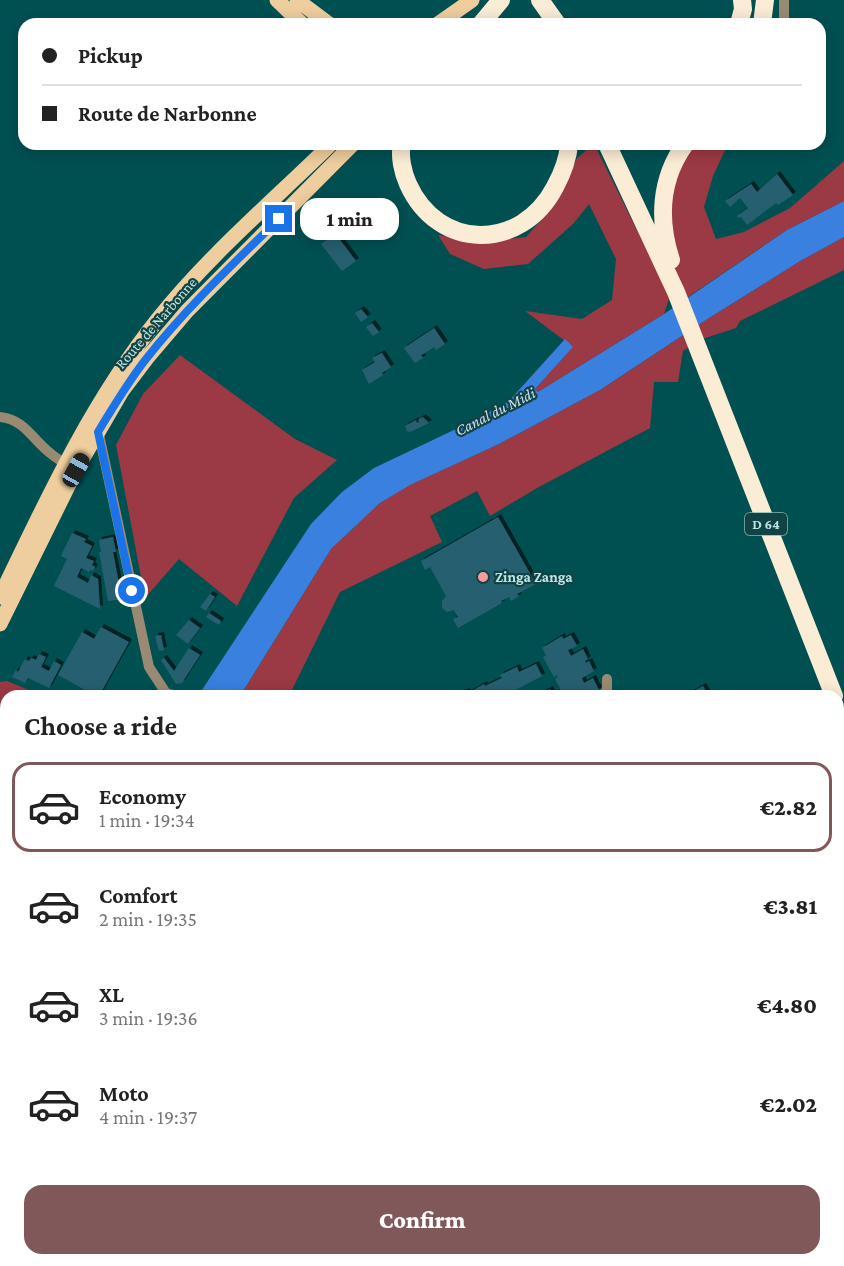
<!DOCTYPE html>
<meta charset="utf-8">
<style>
:root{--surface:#fff;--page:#f6f6f6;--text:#222;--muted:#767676;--line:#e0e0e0;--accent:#81585a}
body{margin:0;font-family:"Crimson Pro",serif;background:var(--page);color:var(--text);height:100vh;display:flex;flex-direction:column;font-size:22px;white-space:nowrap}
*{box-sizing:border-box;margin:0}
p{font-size:20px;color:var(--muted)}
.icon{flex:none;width:33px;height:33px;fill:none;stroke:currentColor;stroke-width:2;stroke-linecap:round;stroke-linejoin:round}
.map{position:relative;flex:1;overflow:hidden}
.sheet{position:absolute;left:0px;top:690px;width:844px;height:576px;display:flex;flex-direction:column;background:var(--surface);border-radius:18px 18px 0 0;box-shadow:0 3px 15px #0003}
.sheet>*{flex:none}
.hud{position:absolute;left:18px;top:18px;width:808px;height:132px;border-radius:18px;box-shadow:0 3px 15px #0003;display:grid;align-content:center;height:132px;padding:0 24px;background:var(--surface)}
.end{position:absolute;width:27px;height:27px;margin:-14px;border:8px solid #1a73e8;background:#fff;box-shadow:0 0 0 3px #fff}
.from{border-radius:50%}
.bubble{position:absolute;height:42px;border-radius:18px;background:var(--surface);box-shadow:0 3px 15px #0003;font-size:20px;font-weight:800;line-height:42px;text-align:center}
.car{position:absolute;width:18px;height:36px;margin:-18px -9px;border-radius:8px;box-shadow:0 0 4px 2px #0007;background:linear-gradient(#222 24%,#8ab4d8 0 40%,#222 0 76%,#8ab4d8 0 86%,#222 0)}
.hud b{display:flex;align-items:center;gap:21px;height:57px;font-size:22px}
.hud b+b{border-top:2px solid var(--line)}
.hud i{width:15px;height:15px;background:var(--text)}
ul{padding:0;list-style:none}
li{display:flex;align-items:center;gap:18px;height:90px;margin:0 12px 9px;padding:0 12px;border:3px solid transparent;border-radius:18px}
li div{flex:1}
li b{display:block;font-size:22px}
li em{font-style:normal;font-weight:800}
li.current{border-color:var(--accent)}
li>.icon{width:54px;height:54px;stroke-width:1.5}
h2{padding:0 24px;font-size:27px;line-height:72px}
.button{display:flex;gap:12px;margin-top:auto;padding:12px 24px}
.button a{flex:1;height:69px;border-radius:18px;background:var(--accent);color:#fff;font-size:24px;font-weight:800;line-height:69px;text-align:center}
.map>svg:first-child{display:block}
</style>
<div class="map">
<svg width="844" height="1266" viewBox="0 0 844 1266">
<defs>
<filter id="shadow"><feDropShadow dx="3" dy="-3" stdDeviation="0" flood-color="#0009"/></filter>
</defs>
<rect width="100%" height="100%" fill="#005052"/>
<!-- green -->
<path fill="#9b3944" d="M594 144 670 296 664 314 538 392 535 389 573 347 525 311 582 319 612 300 616 259 589 204 573 224 528 264 484 269 450 254 438 235 483 242 526 237 556 203 577 158Z
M685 144H728L713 176 704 207 716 239 744 232 790 208 844 161V201L787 230 682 301 671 261 672 165Z
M844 237V270L740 321 736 328 702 339 683 351 678 382H654L650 428 537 488 490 516 477 491 430 516 442 542 340 592 289 696H240L331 549 380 503 409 485 499 444 600 390 709 318 802 260Z
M180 355 295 439 337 460 294 498 237 606 179 559 145 598 116 445 143 394Z
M7 681 44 696H6V710L0 708V682Z
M844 1142V1266H829L827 1260H838V1144Z
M445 1260H531L534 1266H430Z
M704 1260H807V1261L794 1266H706Z"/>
<!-- water -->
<path fill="#3980df" d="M844 201V237L802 260 709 318 600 390 499 444 410 485 380 503 331 549 240 696H198L311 524 342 492 374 468 477 419 509 401 565 339 573 347 535 389 538 392 664 314 787 230Z"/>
<!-- building -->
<path fill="#266170" filter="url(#shadow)" d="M777 174 793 195 778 205 776 203 747 225 741 217 738 218 737 216 748 208 740 198 730 207 725 201 751 184 757 192Z
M326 213 335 224 321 235 312 224Z
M335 233 356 261 342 271 321 244Z
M361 309 368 317 361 322 355 313Z
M372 323 379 332 373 336 366 327Z
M434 328 445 344 436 350 434 347 425 353 421 355 423 358 415 363 404 348Z
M382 353 391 367 382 373 383 375 369 384 362 370 375 362 372 358Z
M423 417 429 423 410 432 407 431 405 426 416 420 417 423 419 422 418 420Z
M498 517 536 584 517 594 519 596 511 601 509 597 501 601 502 603 458 628 453 619 458 617 454 610 447 612 442 608V601L446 596 430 567 425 570 421 561Z
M72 533 86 539 84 542 92 546 86 558 94 561 92 565 95 567 93 571 90 570 89 572 81 568 77 577 88 583 91 575 98 579 100 609 54 586 67 559 61 556Z
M113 537 116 552H113L122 599 108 601 99 552H101L99 540Z
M210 594 215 597 206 611 200 607Z
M209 613 221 621 219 625 206 617Z
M189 620 200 628 188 644 176 635Z
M101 627 129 642 99 696H96L58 675 82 632 94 639Z
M161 635 164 650 159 651 155 636Z
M571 635 577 646 568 650 571 656 583 649 588 659 585 661 586 663 589 661 594 671 582 678 584 683 593 678 599 690 592 694 593 696H564L555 679 558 677 557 675 554 677 543 657 546 655 542 648 562 636 563 639Z
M189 648 200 655 182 683 176 684 161 660 164 658 174 671Z
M39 654 46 657 41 667 49 671 54 661 61 665 49 688 28 678 25 683 12 677 16 670 18 672 25 659 29 661 31 658 36 660Z
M536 664 542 676 510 693 509 696H456L467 691 468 693 484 684 485 686 502 678 500 675 517 667 519 672Z
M703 686 709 696H685Z
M550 689 553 696H537Z
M182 1260H244L243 1266H171L151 1261Z"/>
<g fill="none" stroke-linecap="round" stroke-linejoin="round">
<!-- minor -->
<path stroke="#9a8a73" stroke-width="10" d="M784 0V24
M0 417C24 419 33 440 50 453 56 458 64 463 71 467
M98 430 149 667 166 693 178 696
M602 696 607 690V679
M838 871 844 868
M0 877 6 875
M0 972 6 970
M0 1055 6 1052
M638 1263 639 1260"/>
<!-- major -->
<path stroke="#eecd9e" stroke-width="15" d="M277 0 302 24
M297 0 329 24
M438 24 472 0
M0 597C46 501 91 403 158 319 209 255 273 201 331 144
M0 624 76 470 122 391 147 358 187 311 353 144"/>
<!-- highway -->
<path stroke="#fbecd5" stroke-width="18" d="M540 0 557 24
M481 24 501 0
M739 24 743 9 742 0
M762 24 765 0
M402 144C399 156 403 173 408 184 438 251 521 252 555 187 562 174 568 159 569 144
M607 144 676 292 834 696
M671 260C658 220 660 179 685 144
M838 728 844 742"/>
</g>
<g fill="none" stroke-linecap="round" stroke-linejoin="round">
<!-- route -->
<path stroke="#1a73e8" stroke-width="8" d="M132 591 98 432C113 407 128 382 146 359 186 308 233 264 279 219"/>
</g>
<!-- markers -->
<circle fill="#f59b9f" stroke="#124344" stroke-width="2" cx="483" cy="577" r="6"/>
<g text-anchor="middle" stroke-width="4.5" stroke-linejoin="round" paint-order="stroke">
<!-- shield labels -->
<rect fill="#124344" stroke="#88b4b4" stroke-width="1.5" x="745" y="513" width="42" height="22" rx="4.5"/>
<g font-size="14" font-weight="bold" fill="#bbe4e4">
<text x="766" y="529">D 64</text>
</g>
<!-- street labels -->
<g font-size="15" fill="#bbe4e4" stroke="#124344">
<text transform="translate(156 323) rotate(-49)" y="5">Route de Narbonne</text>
</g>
<!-- poi labels -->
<g font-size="15" font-weight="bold" fill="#bbe4e4" stroke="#124344" text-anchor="start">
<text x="495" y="582">Zinga Zanga</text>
</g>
<!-- water labels -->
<g font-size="16" font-style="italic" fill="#ccdef6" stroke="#124344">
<text transform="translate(495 411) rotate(-27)" y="6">Canal du Midi</text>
</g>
</g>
</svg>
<i class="end from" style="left:132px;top:591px"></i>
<i class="end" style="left:279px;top:219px"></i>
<div class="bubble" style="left:300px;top:198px;width:99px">1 min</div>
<i class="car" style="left:76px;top:470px;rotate:29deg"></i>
<div class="hud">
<b><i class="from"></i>Pickup</b>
<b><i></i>Route de Narbonne</b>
</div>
<section class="sheet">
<h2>Choose a ride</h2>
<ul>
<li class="current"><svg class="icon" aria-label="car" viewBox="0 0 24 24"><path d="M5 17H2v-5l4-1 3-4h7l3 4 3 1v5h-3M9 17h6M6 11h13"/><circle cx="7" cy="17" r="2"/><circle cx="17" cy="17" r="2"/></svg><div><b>Economy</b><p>1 min · 19:34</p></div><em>€2.82</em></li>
<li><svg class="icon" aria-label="car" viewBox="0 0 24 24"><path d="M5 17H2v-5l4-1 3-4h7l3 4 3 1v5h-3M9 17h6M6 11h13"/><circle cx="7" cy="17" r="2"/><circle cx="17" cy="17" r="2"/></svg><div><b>Comfort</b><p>2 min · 19:35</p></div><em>€3.81</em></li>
<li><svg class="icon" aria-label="car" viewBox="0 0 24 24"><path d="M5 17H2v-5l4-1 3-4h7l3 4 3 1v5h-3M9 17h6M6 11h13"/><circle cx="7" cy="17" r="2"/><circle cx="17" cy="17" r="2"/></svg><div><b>XL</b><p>3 min · 19:36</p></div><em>€4.80</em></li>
<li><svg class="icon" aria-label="car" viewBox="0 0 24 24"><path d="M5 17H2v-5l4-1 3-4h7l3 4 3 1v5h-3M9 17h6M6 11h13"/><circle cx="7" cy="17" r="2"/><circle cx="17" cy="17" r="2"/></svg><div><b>Moto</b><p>4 min · 19:37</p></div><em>€2.02</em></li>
</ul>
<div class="button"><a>Confirm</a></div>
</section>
</div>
